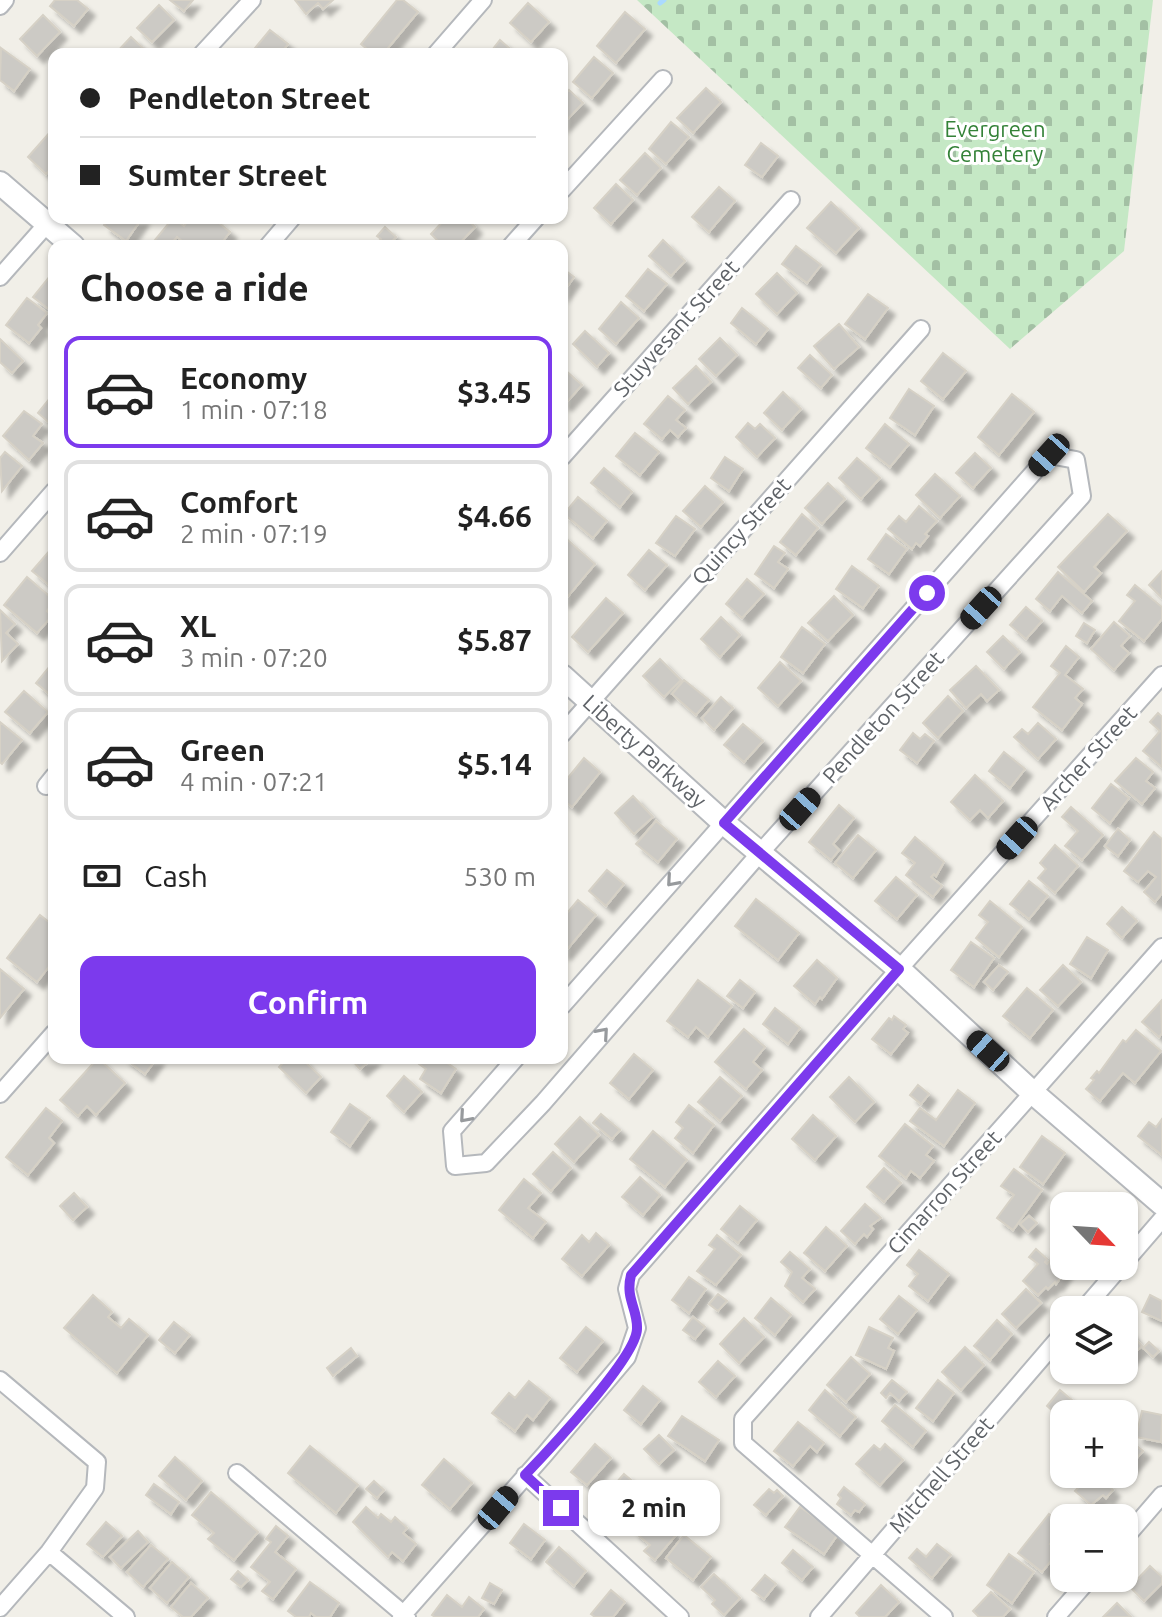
<!DOCTYPE html>
<meta charset="utf-8">
<style>
:root{--surface:#fff;--page:#f6f6f6;--text:#222;--muted:#767676;--line:#e0e0e0;--accent:#7c3aed}
body{margin:0;font-family:Ubuntu,sans-serif;background:var(--page);color:var(--text);height:100vh;display:flex;flex-direction:column;font-size:30px;white-space:nowrap}
*{box-sizing:border-box;margin:0}
p{font-size:26px;color:var(--muted)}
.icon{flex:none;width:44px;height:44px;fill:none;stroke:currentColor;stroke-width:2;stroke-linecap:round;stroke-linejoin:round}
.map{position:relative;flex:1;overflow:hidden}
.drawer{position:absolute;left:48px;top:240px;width:520px;height:824px;display:flex;flex-direction:column;background:var(--surface);border-radius:16px;box-shadow:0 2px 6px #0004}
.drawer>*{flex:none}
.top-card{position:absolute;left:48px;top:48px;width:520px;height:176px;border-radius:16px;box-shadow:0 2px 6px #0004;display:grid;align-content:center;height:176px;padding:0 32px;background:var(--surface)}
.needle{width:52px;rotate:115deg}
.controls{position:absolute;left:1050px;top:1192px;display:grid;gap:16px}
.controls a{display:grid;place-items:center;width:88px;height:88px;border-radius:16px;background:var(--surface);box-shadow:0 2px 6px #0004;font-size:40px}
.end{position:absolute;width:36px;height:36px;margin:-18px;border:10px solid #7c3aed;background:#fff;box-shadow:0 0 0 4px #fff}
.from{border-radius:50%}
.bubble{position:absolute;height:56px;border-radius:16px;background:var(--surface);box-shadow:0 2px 6px #0004;font-size:26px;font-weight:700;line-height:56px;text-align:center}
.car{position:absolute;width:24px;height:48px;margin:-24px -12px;border-radius:10px;box-shadow:0 0 6px 2px #0007;background:linear-gradient(#222 24%,#8ab4d8 0 40%,#222 0 76%,#8ab4d8 0 86%,#222 0)}
.top-card b{display:flex;align-items:center;gap:28px;height:76px;font-size:30px}
.top-card b+b{border-top:2px solid var(--line)}
.top-card i{width:20px;height:20px;background:var(--text)}
ul{padding:0;list-style:none}
li{display:flex;align-items:center;gap:24px;height:112px;margin:0 16px 12px;padding:0 16px;border:4px solid var(--line);border-radius:16px}
li div{flex:1}
li b{display:block;font-size:30px}
li em{font-style:normal;font-weight:700}
li.on{border-color:var(--accent)}
li>.icon{width:72px;height:72px;stroke-width:1.5}
h2{padding:0 32px;font-size:36px;line-height:96px}
.pay{display:flex;align-items:center;gap:20px;height:88px;padding:0 32px;font-size:30px}
.pay p{margin-inline-start:auto}
.primary-button{display:flex;gap:16px;margin-top:auto;padding:16px 32px}
.primary-button a{flex:1;height:92px;border-radius:16px;background:var(--accent);color:#fff;font-size:32px;font-weight:700;line-height:92px;text-align:center}
.map>svg:first-child{display:block}
</style>
<div class="map">
<svg width="1162" height="1617" viewBox="0 0 1162 1617">
<defs>
<pattern id="cemetery-stones" width="16" height="16" patternUnits="userSpaceOnUse" patternTransform="scale(2)"><rect width="16" height="16" fill="#c5e8c5"/><path d="M2 7V4a2 2 0 0 1 4 0v3zM10 15v-3a2 2 0 0 1 4 0v3z" fill="#a3c0a4"/></pattern>
<filter id="shadow"><feDropShadow dx="7" dy="7" stdDeviation="2" flood-color="#0004"/></filter>
</defs>
<rect width="100%" height="100%" fill="#f1efe8"/>
<!-- cemetery -->
<path fill="url(#cemetery-stones)" d="M637 0H1153L1124 251 1010 349Z"/>
<g fill="none" stroke-linecap="round" stroke-linejoin="round">
<!-- stream -->
<path stroke="#aadaff" stroke-width="5" d="M660 3 664 0"/>
</g>
<!-- building -->
<path fill="#cccac5" stroke="#d6d1c6" stroke-width="2" filter="url(#shadow)" d="M55 0H77L88 9 74 26 50 6Z
M170 0H193L184 11Z
M295 0H333L323 9 318 3 306 14Z
M397 0H403L418 12 383 54H373L361 44Z
M528 3 549 22 531 42 510 23Z
M159 5 174 20 152 42 137 28Z
M625 12 645 29 616 63 597 46Z
M43 15 60 32 37 56 20 39Z
M270 30 288 44 280 54H250Z
M131 37 145 50 142 54H115Z
M500 40 516 54H489Z
M1 48 30 69 14 91 0 80Z
M594 57 613 73 592 98 573 82Z
M706 88 721 102 693 133 677 118Z
M569 90 583 103 562 125V97Z
M671 122 689 137 666 164 649 149Z
M50 132 54 135V165L46 174 28 157Z
M761 143 778 156 762 177 745 165Z
M645 153 661 168 637 195 620 180Z
M616 184 633 200 611 224 594 208Z
M719 187 735 201 709 232 692 217Z
M831 202 859 228 836 253 807 228Z
M109 218H142L126 241 104 225Z
M173 218 184 226 190 218H213L230 232 219 246H188L177 237 169 246H150Z
M446 218H466L475 227 457 246H443L431 234Z
M385 227 396 237 388 246H381L378 242 381 239 377 236Z
M663 240 685 261 671 276 649 256Z
M796 246 821 265 807 283 782 264Z
M562 268 574 277 562 294Z
M648 269 667 284 644 311 626 296Z
M54 271V313L33 297Z
M777 273 797 293 777 314 756 294Z
M868 294 888 308 865 339 845 324Z
M27 298 47 313 38 325 41 328 29 343 6 325Z
M621 302 639 318 616 344 599 329Z
M742 308 768 329 756 344 731 323Z
M839 324 859 347 834 369 814 346Z
M585 331 609 353 597 367 573 344Z
M720 338 737 355 716 376 699 359Z
M0 339 23 361 12 373 0 362Z
M943 353 966 371 943 399 921 381Z
M810 355 832 375 821 388 798 368Z
M696 366 711 382 688 404 673 388Z
M564 369 582 385 565 404 562 402Z
M909 389 934 406 915 435 890 418Z
M783 392 801 409 782 430 764 413Z
M54 393V427L38 413Z
M1012 394 1034 412 999 455 978 437Z
M668 396 685 410 676 420 686 428 678 437 670 430 662 439 644 424Z
M24 411 42 424 33 436 43 443 29 460 3 436Z
M748 423 755 429 760 424 775 438 757 457 736 437Z
M885 424 909 444 890 467 866 448Z
M635 433 659 452 640 475 616 456Z
M5 452 22 466 2 491 0 458Z
M975 453 991 468 973 488 956 473Z
M725 457 743 469 729 491 711 478Z
M857 458 880 478 861 499 839 478Z
M604 468 632 492 620 507 591 483Z
M935 474 960 496 940 518 916 495Z
M828 483 845 499 822 524 805 508Z
M705 486 723 502 701 527 683 511Z
M578 497 607 521 593 538 564 514Z
M919 506 937 521 925 534 928 536 920 546 916 543 912 549 888 529 899 516 906 522Z
M802 514 818 528 796 555 780 542Z
M1108 514 1127 531 1094 567 1101 573 1084 592 1058 567Z
M676 516 695 529 675 556 656 543Z
M886 534 907 549 889 574 868 559Z
M562 535 595 564 564 601 562 599Z
M774 546 785 553 778 562 788 569 774 588 755 574Z
M51 549 54 551V579L49 585 32 571Z
M649 550 667 565 645 590 628 575Z
M852 566 879 586 863 608 836 589Z
M1162 571V598L1149 585Z
M1058 572 1092 601 1082 613 1062 596 1050 611 1036 599Z
M27 577 54 600 47 611 52 616 37 633 4 605Z
M747 579 764 594 742 618 726 604Z
M1135 585 1162 607V619L1144 641 1119 621 1135 601 1127 595Z
M834 596 853 615 828 641 808 623Z
M606 598 623 613 588 652 572 637Z
M1026 607 1042 621 1026 639 1010 625Z
M0 610 15 624 6 633 18 644 2 661Z
M721 617 740 635 720 657 701 639Z
M1114 622 1130 636 1121 646 1129 653 1114 670 1091 649Z
M1084 623 1095 630 1087 643 1076 636Z
M802 627 825 644 803 673 781 657Z
M1003 636 1020 652 1004 669 987 652Z
M1066 646 1079 657 1065 675 1083 689 1075 698 1082 704 1062 730 1033 707 1060 673 1051 666Z
M660 659 681 680 664 697 643 676Z
M54 661V698L36 683Z
M780 662 801 681 778 706 758 688Z
M976 666 999 690 987 701 981 694 966 708 950 690Z
M684 680 709 700 696 715 672 694Z
M24 691 48 712 30 733 5 712Z
M948 696 963 711 938 738 923 723Z
M721 697 733 708 714 730 702 718Z
M1158 713 1162 717V767L1143 751 1160 731 1150 722Z
M0 722 22 740 2 764 0 762Z
M1038 723 1056 739 1038 759 1014 737 1022 729 1028 734Z
M743 724 763 741 744 762 724 745Z
M913 733 920 739 925 734 934 741 917 763 900 750Z
M1004 752 1025 769 1010 788 989 771Z
M584 758 600 772 572 807 562 799V785Z
M1136 758 1153 772 1146 781 1155 788 1142 804 1115 781Z
M975 775 1003 801 988 818 980 810 970 820 951 802Z
M1111 784 1129 798 1110 823 1092 808Z
M633 796 653 817 634 834 615 813Z
M839 805 854 818 833 844 839 850 831 860 809 842Z
M1071 807 1103 835 1082 860 1065 846 1078 831 1062 817Z
M656 821 677 839 658 862 636 844Z
M1118 829 1130 840 1118 856 1105 846Z
M1154 832 1162 839V893L1155 902 1144 892 1156 877 1148 871 1138 882 1124 871Z
M858 835 876 850 853 878 835 863Z
M915 837 944 862 936 876 934 874 931 877 942 886 933 897 906 875 915 863 902 853Z
M1055 845 1078 866 1055 893 1038 878 1046 869 1040 863Z
M607 870 624 884 606 906 589 891Z
M896 877 917 895 897 919 875 901Z
M1029 881 1048 896 1029 919 1010 904Z
M756 899 799 933 778 960 735 926Z
M578 900 596 915 564 953 562 951V919Z
M990 901 1022 927 999 957 976 938 988 922 979 915Z
M1122 907 1137 921 1122 938 1107 924Z
M40 915 54 926V960L37 982 7 958Z
M1087 937 1108 950 1091 978 1070 964Z
M971 942 994 958 974 987 951 970Z
M817 960 837 978 822 999 820 997 815 1004 794 986Z
M999 965 1008 972 993 990 984 982Z
M1063 965 1081 982 1058 1006 1040 990Z
M0 969 24 989 0 1018Z
M698 980 732 1006 708 1037 696 1027 688 1037 667 1021Z
M740 980 755 992 743 1008 727 996Z
M1027 988 1053 1010 1030 1038 1003 1016Z
M1161 1001 1162 1033 1159 1037 1142 1022Z
M775 1008 800 1028 788 1044 763 1024Z
M894 1016 906 1025 903 1029 908 1033 891 1054 872 1039 889 1018 892 1020Z
M744 1029 765 1047 753 1062 762 1070 746 1089 715 1062Z
M1136 1030 1161 1051 1135 1083 1123 1073 1100 1101 1086 1089 1094 1080 1091 1078 1097 1071 1099 1073 1123 1040 1126 1042Z
M634 1054 653 1070 629 1099 610 1083Z
M98 1058 125 1083 96 1115 87 1106 78 1116 60 1100Z
M124 1058H157L145 1074Z
M288 1058H301L321 1077 306 1093 279 1067Z
M350 1058H373L360 1069Z
M423 1058H440L456 1069 441 1093 420 1079 426 1069 419 1064Z
M404 1076 422 1092 404 1112 387 1096Z
M720 1077 742 1096 720 1121 698 1102Z
M849 1077 874 1102 855 1122 830 1097Z
M918 1085 929 1094 921 1104 910 1095Z
M958 1090 975 1103 944 1146 910 1121 920 1108 936 1120Z
M350 1104 370 1118 350 1146 331 1132Z
M689 1105 714 1125 693 1153 675 1138 683 1128 676 1122Z
M46 1108 62 1121 49 1138 54 1143 28 1175 6 1157Z
M601 1114 620 1130 612 1139 593 1123Z
M813 1115 836 1136 815 1160 792 1139Z
M580 1117 599 1135 574 1162 555 1144Z
M1162 1119V1155L1138 1136 1149 1122 1156 1127Z
M905 1124 933 1146 926 1155 934 1161 920 1178 911 1171 906 1178 879 1156Z
M653 1131 687 1160 665 1187 630 1159Z
M1042 1136 1065 1153 1043 1184 1020 1167Z
M553 1152 571 1168 551 1191 533 1174Z
M884 1168 901 1183 884 1202 867 1187Z
M1014 1169 1042 1190 1013 1230 997 1218 1014 1195 1001 1186Z
M640 1177 660 1195 643 1215 622 1197Z
M524 1179 541 1193 528 1208 546 1222 533 1238 499 1210Z
M74 1193 87 1207 73 1220 60 1206Z
M1109 1193 1122 1206H1097Z
M865 1204 881 1218 870 1226 873 1229 867 1237 864 1234 855 1244 841 1231Z
M740 1206 757 1220 738 1243 721 1229Z
M1029 1216 1037 1223 1028 1232 1020 1224Z
M826 1227 847 1246 825 1271 804 1253Z
M596 1233 609 1245 582 1276 562 1259 582 1235 589 1242Z
M1064 1234V1260L1051 1249Z
M717 1235 741 1255 716 1285 697 1271 715 1249 709 1245Z
M1036 1249 1047 1259 1045 1262 1047 1264 1053 1257 1067 1269 1056 1284 1055 1282 1048 1289 1046 1287 1038 1295 1023 1281 1038 1264 1029 1257Z
M919 1250 949 1274 928 1301 909 1286 918 1274 907 1265Z
M790 1252 810 1269 802 1278 815 1289 803 1302 785 1286 792 1272 781 1262Z
M689 1277 706 1289 689 1313 672 1300Z
M1026 1289 1041 1303 1016 1328 1002 1314Z
M718 1294 727 1301 718 1311 709 1304Z
M93 1295 112 1312 108 1317 121 1328 129 1319 148 1335 117 1373 64 1328Z
M1150 1295 1162 1301V1321L1142 1312Z
M899 1296 917 1310 898 1334 880 1319Z
M771 1298 791 1315 775 1335 755 1318Z
M693 1317 705 1327 695 1339 683 1330Z
M744 1318 764 1337 739 1363 720 1344Z
M997 1320 1012 1334 990 1360 974 1346Z
M174 1322 190 1335 175 1353 159 1340Z
M1124 1326 1142 1346 1124 1363Z
M586 1327 603 1341 577 1372 560 1358Z
M869 1327 893 1338 888 1348 894 1351 886 1369 856 1355Z
M1149 1342 1159 1351 1153 1357 1143 1348Z
M965 1347 984 1365 961 1390 942 1372Z
M351 1348 357 1356 333 1376 327 1368Z
M851 1357 870 1374 846 1402 827 1385Z
M718 1361 735 1376 716 1397 699 1382Z
M892 1380 907 1392 899 1401 890 1393 886 1398 881 1393Z
M938 1380 954 1393 933 1421 916 1408Z
M529 1381 550 1398 533 1420 527 1415 515 1431 492 1413 509 1393 515 1398Z
M643 1386 660 1400 641 1424 624 1410Z
M825 1390 856 1417 840 1436 809 1410Z
M1060 1390 1085 1411 1082 1414H1064V1421L1047 1406Z
M1093 1403 1107 1414 1085 1412Z
M895 1405 926 1431 913 1447 882 1421Z
M1142 1411 1162 1415 1161 1442 1136 1437Z
M682 1416 719 1440 705 1461 668 1436Z
M798 1422 824 1443 817 1452 810 1446 793 1466 774 1451Z
M659 1435 674 1450 659 1464 644 1449Z
M1124 1436 1143 1451 1124 1473Z
M595 1444 611 1458 587 1485 571 1472Z
M885 1444 903 1460 880 1485 856 1464 874 1445 880 1450Z
M310 1446 358 1485 336 1513 288 1473Z
M175 1457 202 1481 186 1500 159 1476Z
M444 1459 472 1483 450 1509 422 1485Z
M624 1474 675 1517 667 1527 676 1535 655 1560 644 1551 650 1545 633 1531 635 1529 601 1500Z
M1075 1474H1095L1113 1490 1106 1498 1103 1495 1091 1505 1075 1491 1081 1485 1072 1478Z
M374 1481 384 1490 377 1498 366 1489Z
M154 1484 179 1502 171 1514 146 1495Z
M844 1487 865 1504 859 1512 855 1510 851 1515 837 1504 841 1498 838 1495Z
M769 1489 774 1493 777 1490 783 1496 766 1515 754 1505Z
M211 1492 258 1532 234 1560 208 1539 214 1533 192 1515Z
M366 1507 378 1518 381 1514 391 1522 395 1517 407 1528 403 1533 416 1544 403 1561 392 1552 388 1557 353 1522Z
M800 1507 838 1534 824 1554 785 1527Z
M1049 1514 1064 1526 1050 1544 1059 1551 1042 1572 1018 1553Z
M106 1522 122 1536 103 1557 87 1544Z
M524 1524 545 1540 531 1559 510 1543Z
M276 1526 288 1536 275 1552 296 1569 273 1599 262 1591 270 1582 251 1567 271 1542 266 1539Z
M138 1531 148 1542 121 1568 110 1557Z
M684 1535 711 1557 693 1580 666 1558Z
M937 1544 951 1555 932 1578 909 1558 917 1549 926 1557Z
M151 1545 168 1559 143 1587 127 1572Z
M559 1547 586 1571 574 1586 546 1562Z
M793 1550 813 1567 802 1580 782 1563Z
M1009 1554 1034 1572 1012 1603 987 1585Z
M172 1562 189 1577 167 1603 150 1588Z
M1150 1566 1162 1577V1583L1144 1601 1130 1587Z
M238 1571 248 1580 241 1587 231 1579Z
M714 1574 740 1598 724 1615 712 1604 715 1600 701 1587Z
M765 1575 776 1584 764 1599 752 1590Z
M310 1582 339 1603 330 1617H316L311 1613 309 1617H296L288 1611Z
M191 1583 208 1598 191 1617H183L171 1607Z
M490 1583 502 1590 494 1604 482 1598Z
M881 1585 899 1602 885 1617H860L856 1613Z
M611 1590 625 1602 613 1617H595L591 1614Z
M991 1592 1010 1609 1003 1617H979L973 1611Z
M447 1595 462 1607 469 1597 484 1609 478 1617H435L432 1615Z
M1117 1603 1131 1617H1103Z"/>
<g fill="none" stroke-linecap="round" stroke-linejoin="round">
<!-- minor casing -->
<g stroke="#b5b8bc" stroke-width="20">
<path id="minor" d="M0 6 5 0
M202 54 252 0
M436 54 483 0
M562 190 663 79
M268 246 292 218
M511 246 536 218
M0 277 54 216
M562 457 791 200
M0 553 54 491
M562 734 921 329
M46 786 54 776
M516 1058 452 1131 455 1166 486 1163 543 1103 760 853 1082 496 1076 460 1049 455 562 1006
M0 1094 54 1033
M1124 1263 1162 1219
M1083 1310 1121 1266
M0 1380 97 1462 95 1488 49 1552 0 1608
M237 1473 407 1617
M525 1475 680 1617
M1124 1539 1162 1495
M49 1552 126 1617
M401 1617 545 1454 627 1357 637 1328 627 1289 631 1275 899 969 1162 675
M819 1617 1064 1332
M944 1617 743 1443V1419L1162 947
M1056 1617 1090 1578"/>
</g>
<!-- tertiary casing -->
<g stroke="#b5b8bc" stroke-width="26">
<path id="tertiary" d="M0 183 73 246
M562 676 724 823 899 969 1032 1092 1162 1204"/>
</g>
<!-- minor -->
<use href="#minor" stroke="#fff" stroke-width="16"/>
<!-- tertiary -->
<use href="#tertiary" stroke="#fff" stroke-width="22"/>
</g>
<!-- one-way arrows -->
<defs><path id="oneway-chevron" d="M-2-3.5L2.5 0L-2 3.5" fill="none" stroke-width="1.6" stroke-linecap="round" stroke-linejoin="round" transform="scale(2)"/></defs>
<g stroke="#979a9d">
<use href="#oneway-chevron" transform="translate(672 881) rotate(131)"/>
<use href="#oneway-chevron" transform="translate(603 1033) rotate(-49)"/>
<use href="#oneway-chevron" transform="translate(465 1117) rotate(131)"/>
</g>
<g fill="none" stroke-linecap="round" stroke-linejoin="round">
<!-- route -->
<path stroke="#7c3aed" stroke-width="10" d="M561 1508 525 1475C548 1451 636 1358 637 1329 638 1309 625 1299 631 1275L899 969 724 823 927 593"/>
</g>
<g text-anchor="middle" stroke-width="6" stroke-linejoin="round" paint-order="stroke">
<!-- park labels -->
<g font-size="22" fill="#348238" stroke="#fff">
<text x="995" y="137">Evergreen<tspan x="995" dy="25">Cemetery</tspan></text>
</g>
<!-- street labels -->
<g font-size="22" fill="#5f6368" stroke="#fff">
<text transform="translate(676 328) rotate(-48)" y="8">Stuyvesant Street</text>
<text transform="translate(741 531) rotate(-48)" y="8">Quincy Street</text>
<text transform="translate(883 717) rotate(-48)" y="8">Pendleton Street</text>
<text transform="translate(645 751) rotate(42)" y="8">Liberty Parkway</text>
<text transform="translate(1088 758) rotate(-48)" y="8">Archer Street</text>
<text transform="translate(944 1192) rotate(-48)" y="8">Cimarron Street</text>
<text transform="translate(941 1475) rotate(-49)" y="8">Mitchell Street</text>
</g>
</g>
</svg>
<div class="controls">
<a><svg class="needle" viewBox="-14 -14 28 28"><path d="M0-13l5 13h-10z" fill="#e53935"/><path d="M0 13l5-13h-10z" fill="#767676"/></svg></a>
<a><svg class="icon" aria-label="layers" viewBox="0 0 24 24"><path d="M12 4l9 5-9 5-9-5zM3 14l9 5 9-5"/></svg></a>
<a>+</a>
<a>−</a>
</div>
<i class="end from" style="left:927px;top:593px"></i>
<i class="end" style="left:561px;top:1508px"></i>
<div class="bubble" style="left:588px;top:1480px;width:132px">2 min</div>
<i class="car" style="left:1049px;top:455px;rotate:222deg"></i>
<i class="car" style="left:981px;top:608px;rotate:222deg"></i>
<i class="car" style="left:800px;top:809px;rotate:42deg"></i>
<i class="car" style="left:1017px;top:838px;rotate:222deg"></i>
<i class="car" style="left:988px;top:1051px;rotate:312deg"></i>
<i class="car" style="left:498px;top:1508px;rotate:40deg"></i>
<div class="top-card">
<b><i class="from"></i>Pendleton Street</b>
<b><i></i>Sumter Street</b>
</div>
<section class="drawer">
<h2>Choose a ride</h2>
<ul>
<li class="on"><svg class="icon" aria-label="car" viewBox="0 0 24 24"><path d="M5 17H2v-5l4-1 3-4h7l3 4 3 1v5h-3M9 17h6M6 11h13"/><circle cx="7" cy="17" r="2"/><circle cx="17" cy="17" r="2"/></svg><div><b>Economy</b><p>1 min · 07:18</p></div><em>$3.45</em></li>
<li><svg class="icon" aria-label="car" viewBox="0 0 24 24"><path d="M5 17H2v-5l4-1 3-4h7l3 4 3 1v5h-3M9 17h6M6 11h13"/><circle cx="7" cy="17" r="2"/><circle cx="17" cy="17" r="2"/></svg><div><b>Comfort</b><p>2 min · 07:19</p></div><em>$4.66</em></li>
<li><svg class="icon" aria-label="car" viewBox="0 0 24 24"><path d="M5 17H2v-5l4-1 3-4h7l3 4 3 1v5h-3M9 17h6M6 11h13"/><circle cx="7" cy="17" r="2"/><circle cx="17" cy="17" r="2"/></svg><div><b>XL</b><p>3 min · 07:20</p></div><em>$5.87</em></li>
<li><svg class="icon" aria-label="car" viewBox="0 0 24 24"><path d="M5 17H2v-5l4-1 3-4h7l3 4 3 1v5h-3M9 17h6M6 11h13"/><circle cx="7" cy="17" r="2"/><circle cx="17" cy="17" r="2"/></svg><div><b>Green</b><p>4 min · 07:21</p></div><em>$5.14</em></li>
</ul>
<div class="pay"><svg class="icon" aria-label="cash" viewBox="0 0 24 24"><path d="M3 7h18v10H3z"/><circle cx="12" cy="12" r="2"/></svg>Cash<p>530 m</p></div>
<div class="primary-button"><a>Confirm</a></div>
</section>
</div>
